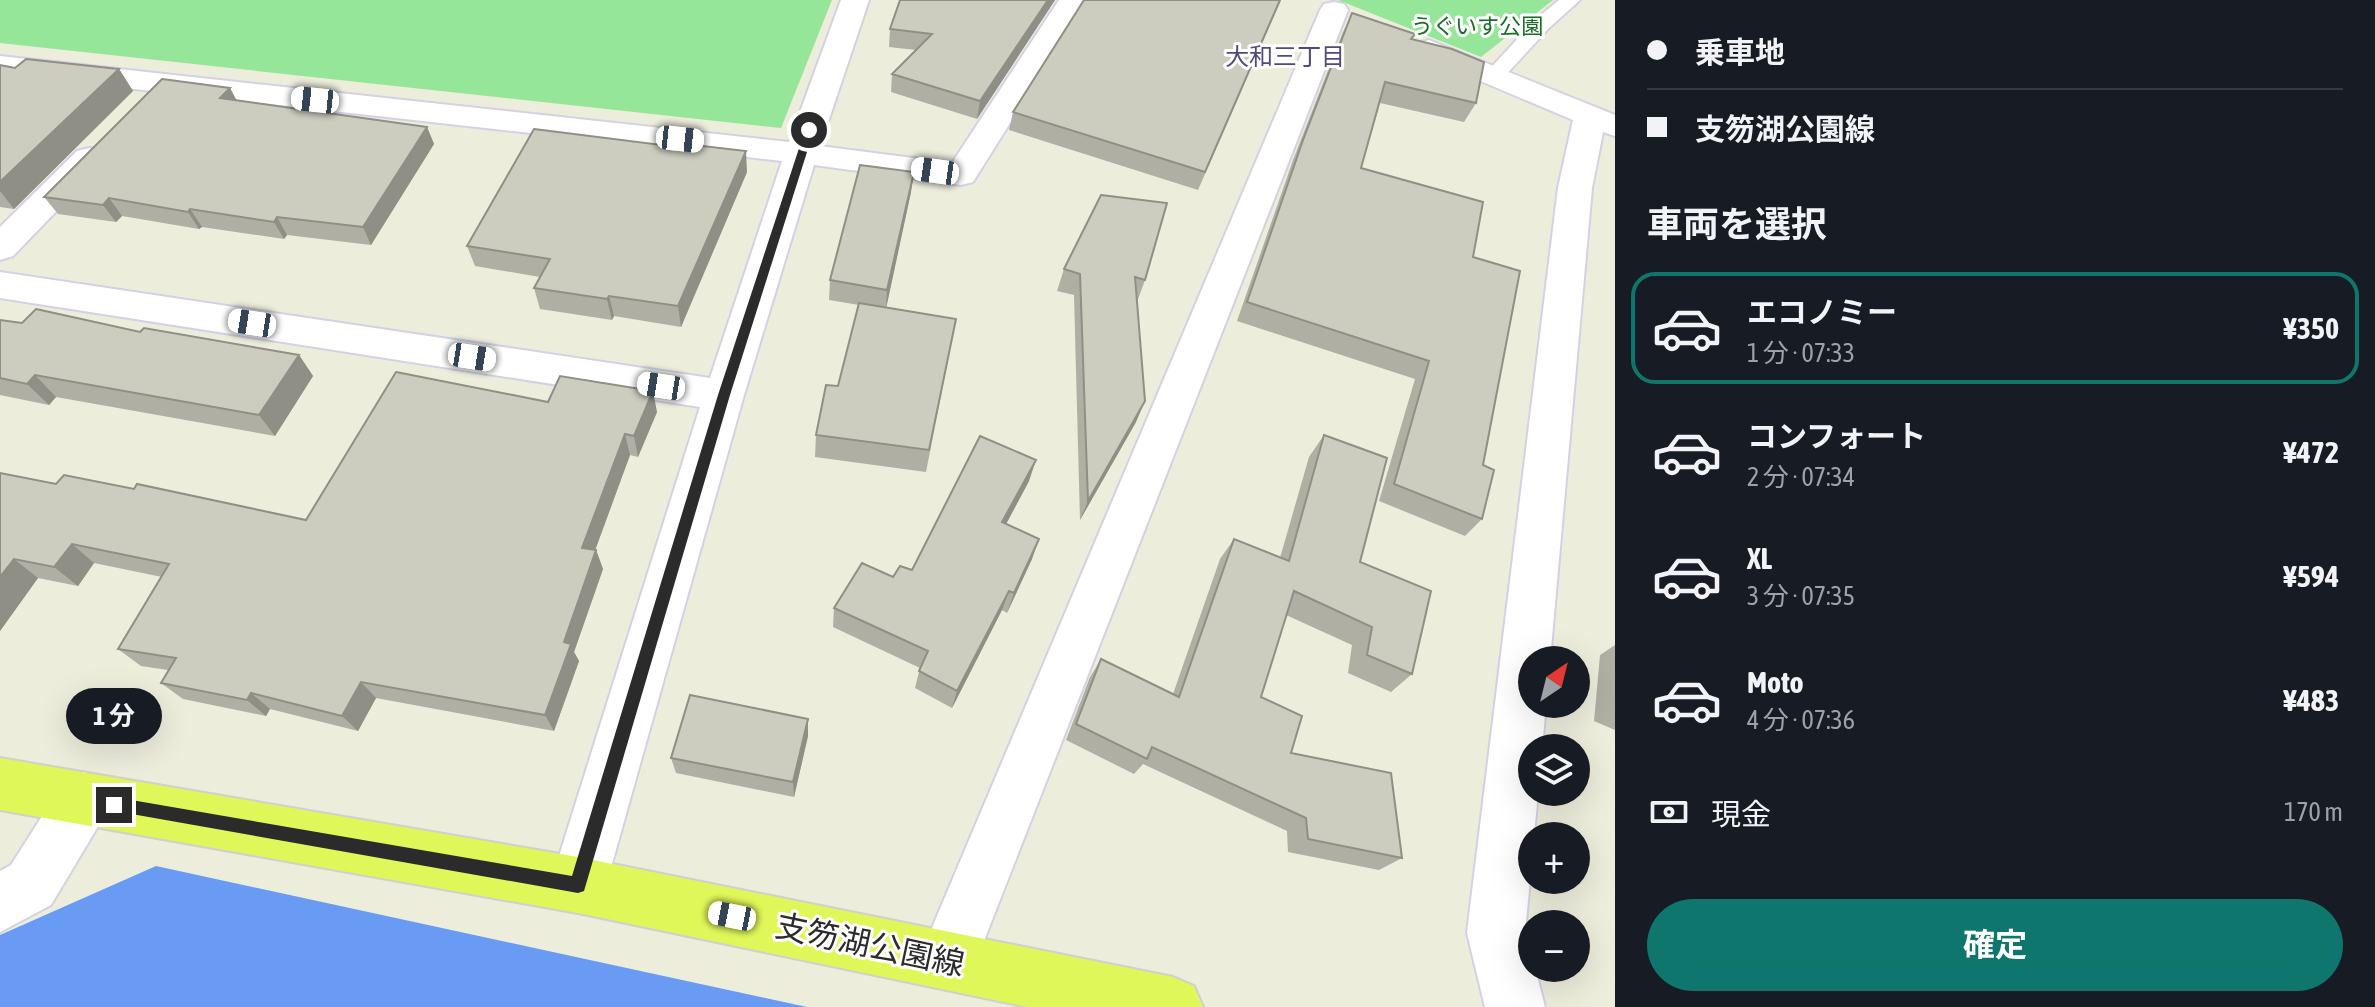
<!DOCTYPE html>
<html lang="ja">
<meta charset="utf-8">
<style>
:root{--surface:#171b24;--page:#242831;--text:#f1f3f6;--muted:#9ea1a6;--line:#363941;--accent:#0f766e}
body{margin:0;font-family:"Asap Condensed","Noto Sans JP",sans-serif;background:var(--page);color:var(--text);height:100vh;display:flex;flex-direction:column;font-size:30px;white-space:nowrap}
*{box-sizing:border-box;margin:0}
p{font-size:26px;color:var(--muted)}
.icon{flex:none;width:44px;height:44px;fill:none;stroke:currentColor;stroke-width:2;stroke-linecap:round;stroke-linejoin:round}
.map{position:relative;flex:1;overflow:hidden}
.details{display:flex;flex-direction:column;background:var(--surface);width:760px}
.details>*{flex:none}
.hud{display:grid;align-content:center;height:176px;padding:0 32px;background:var(--surface)}
.needle{width:52px;rotate:35deg}
.controls{position:absolute;left:1518px;top:646px;display:grid;gap:16px}
.controls a{display:grid;place-items:center;width:72px;height:72px;border-radius:50%;background:var(--surface);box-shadow:0 8px 32px #0002;font-size:40px}
.end{position:absolute;width:36px;height:36px;margin:-18px;border:10px solid #2b2b2b;background:#fff;box-shadow:0 0 0 4px #fff}
.from{border-radius:50%}
.bubble{position:absolute;height:56px;border-radius:28px;background:var(--surface);box-shadow:0 8px 32px #0002;font-size:26px;font-weight:700;line-height:56px;text-align:center}
.car{position:absolute;width:24px;height:48px;margin:-24px -12px;border-radius:10px;box-shadow:0 0 6px 2px #0007;background:linear-gradient(#fff 24%,#345 0 40%,#fff 0 76%,#345 0 86%,#fff 0)}
.hud b{display:flex;align-items:center;gap:28px;height:76px;font-size:30px}
.hud b+b{border-top:2px solid var(--line)}
.hud i{width:20px;height:20px;background:var(--text)}
ul{padding:0;list-style:none}
li{display:flex;align-items:center;gap:24px;height:112px;margin:0 16px 12px;padding:0 16px;border:4px solid transparent;border-radius:24px}
li div{flex:1}
li b{display:block;font-size:30px}
li em{font-style:normal;font-weight:700}
li.current{border-color:var(--accent)}
li>.icon{width:72px;height:72px;stroke-width:1.5}
h2{padding:0 32px;font-size:36px;line-height:96px}
.pay{display:flex;align-items:center;gap:20px;height:88px;padding:0 32px;font-size:30px}
.pay p{margin-inline-start:auto}
.action{display:flex;gap:16px;margin-top:auto;padding:16px 32px}
.action a{flex:1;height:92px;border-radius:48px;background:var(--accent);color:#fff;font-size:32px;font-weight:700;line-height:92px;text-align:center}
main{display:flex;flex:1;min-height:0}
.map>svg:first-child{display:block}
</style>
<main>
<div class="map">
<svg width="1615" height="1007" viewBox="0 0 1615 1007">
<rect width="100%" height="100%" fill="#ededdc"/>
<!-- green -->
<path fill="#96e699" d="M0 0H832L781 128 0 43Z
M1338 0H1553L1481 57Z"/>
<!-- water -->
<path fill="#6a9bf4" d="M156 866 807 1007H0V935Z"/>
<g fill="none" stroke-linecap="round" stroke-linejoin="round">
<!-- service casing -->
<g stroke="#d5d1e4" stroke-width="4">
<path id="service" d="M1559 0H1580L1549 28 1501 80H1487L1484 76 1487 72 1535 20Z"/>
</g>
<!-- minor casing -->
<g stroke="#d5d1e4" stroke-width="4">
<path id="minor" d="M841 0H869L820 146 952 163 1059 0H1087L973 182 961 185 814 165 744 395 606 885 598 905 578 913 558 905 550 885 700 407 0 298V272L710 378 782 161 0 74V56L789 142Z
M1334 2 1344 4 1348 10 976 961 968 982 947 990 926 982 918 961 1320 10 1324 4Z
M1429 40 1615 115V136L1603 132 1592 188 1550 660H1532V704H1546L1542 748H1532V792H1538L1525 933 1532 968H1535L1545 1007H1485L1467 933 1558 188 1573 120 1419 55 1414 49 1419 43Z
M89 148 101 151 105 158 101 165 13 256 0 260V227L77 151Z
M84 772 103 780 111 799 103 818 51 905 0 932V871L11 865 65 780Z"/>
</g>
<!-- primary casing -->
<g stroke="#d0d0d0" stroke-width="4">
<path id="primary" d="M0 758 578 857 1173 977 1194 986 1203 1007H1028L578 913 0 810Z"/>
</g>
<!-- service -->
<use href="#service" fill="#fff" fill-rule="evenodd"/>
<!-- minor -->
<use href="#minor" fill="#fff" fill-rule="evenodd"/>
<!-- primary -->
<use href="#primary" fill="#dff758" fill-rule="evenodd"/>
</g>
<!-- wall -->
<path fill="#afafa4" d="M1055 0 977 119 891 92 892 74 916 50 889 47 890 29Z
M1281 0 1198 190 1009 130 1013 112Z
M1352 13 1411 40 1476 103 1464 122 1380 103 1361 168 1473 257 1483 465 1482 519 1465 536 1379 501 1415 379 1237 321 1293 160 1343 32Z
M0 65 15 68 119 69 133 91 14 209 0 207Z
M230 88 236 100 427 127 434 144 371 245 287 235 284 239 202 227 199 229 122 216 116 222 58 214 44 197Z
M747 172 681 327 614 316 612 320 540 309 534 288 540 277 475 266 467 246Z
M911 192 886 307 956 319 926 472 815 457 816 435 838 386 859 305 829 300 830 280Z
M1101 195 1145 280 1137 302 1136 422 1080 520 1074 295 1057 291 1064 269Z
M0 320 22 323 140 332 299 355 313 376 275 436 56 397 49 405 0 395Z
M548 402 657 412 638 457 630 455 595 550H596L603 569 574 652 579 661 554 731 376 698 358 731 270 709 266 716 183 699 161 683 168 670 141 666 118 649 162 577 94 563 78 586 38 578 0 631V473L56 484 134 489 306 520Z
M1324 435 1360 562 1412 674 1391 692 1348 673 1352 645 1286 615 1261 697 1291 753 1402 858 1379 870 1288 852 1287 831 1143 764 1134 774 1066 740 1090 677 1101 659 1173 694 1220 559 1234 539 1280 558 1309 457Z
M1029 481 1006 524 1032 559 1007 613 1002 610 952 708 915 688 920 668 833 627 834 608 912 570Z
M1615 645V730L1594 721 1600 655Z
M808 719V736L794 797 676 773 671 758Z"/>
<!-- shaded-wall -->
<path fill="#8f8f86" d="M1048 0H1055L977 119 980 101Z
M119 69 133 91 14 209 0 191V182Z
M230 88 239 105 220 98Z
M427 127 434 144 371 245 363 227Z
M746 151 747 172 681 327 678 306Z
M914 172 911 192 886 309 887 290Z
M109 198 122 216 116 222 103 205Z
M190 209 202 227 199 229 188 212Z
M277 217 287 235 284 239 274 222Z
M609 296 614 316 612 320 607 299Z
M299 355 313 376 275 436 259 415Z
M35 375 56 397 49 405 27 384Z
M653 391 657 412 638 457 634 436Z
M1145 401 1136 422 1080 520 1088 501Z
M625 434 630 455 589 567 582 548Z
M1036 460 1029 481 996 543 1002 522Z
M1039 539 1032 559 1007 613 1014 593Z
M72 544 94 563 78 586 54 567Z
M596 550 603 569 574 652 579 661 554 731 545 715 564 642Z
M14 559 38 578 0 631V577Z
M1009 591 1002 610 952 708 957 691Z
M361 682 376 698 358 731 342 716Z
M251 693 270 709 266 716 247 700Z
M808 719V736L794 797 793 782Z"/>
<!-- building -->
<path fill="#ccccbf" stroke="#8f8f86" stroke-width="2" d="M900 0H1048L980 101 892 74 932 34 890 29Z
M1084 0H1280L1205 172 1013 112Z
M1352 13 1415 34 1411 39 1452 49 1484 62 1476 103 1385 82 1361 168 1483 202 1473 257 1520 271 1483 465 1494 470 1482 519 1394 484 1429 361 1247 302 1303 140Z
M26 59 119 69 0 182V65L15 68Z
M162 79 230 88 220 98 427 127 363 227 277 217 274 222 190 209 188 212 109 198 103 205 44 197Z
M534 129 685 148 686 144 746 151 678 306 609 296 607 299 534 288 550 259 467 246Z
M860 165 914 172 887 290 830 280Z
M1101 195 1167 203 1145 280 1135 277 1145 401 1088 501 1080 274 1064 269Z
M859 303 956 319 929 450 816 435 826 385 838 386Z
M36 309 140 332 144 328 299 355 259 415 35 375 27 384 0 378V320L22 323Z
M396 372 548 402 560 376 653 391 634 436 625 434 582 548 596 550 564 642 571 644 545 715 361 682 342 716 251 693 247 700 161 683 176 658 118 649 169 564 72 544 54 567 14 559 0 577V473L56 484 64 475 134 489 137 484 306 520Z
M1324 435 1387 458 1360 562 1431 591 1412 674 1367 655 1372 627 1294 591 1261 697 1302 716 1291 753 1391 773 1402 858 1308 839 1306 818 1152 747 1147 759 1076 724 1101 659 1179 697 1234 539 1289 561Z
M980 436 1036 460 1002 522 1039 539 1014 593 1009 591 957 691 919 671 928 651 834 608 862 563 893 577 900 566 912 570Z
M690 695 808 719 793 782 671 758Z"/>
<!-- route -->
<path fill="#2b2b2b" d="M809 127 814 130 730 395 584 891 578 893 109 810 106 805 114 797 572 876 718 395 805 130Z"/>
<g text-anchor="middle" stroke-width="6" stroke-linejoin="round" paint-order="stroke">
<!-- far-park labels -->
<g font-size="22" fill="#176c26" stroke="#fff">
<text x="1477" y="34">うぐいす公園</text>
</g>
<!-- far-neighbourhood labels -->
<g font-size="24" fill="#53497e" stroke="#fff">
<text x="1285" y="65">大和三丁目</text>
</g>
<!-- near-street labels -->
<g font-size="32" fill="#2b2b2b" stroke="#fff">
<text transform="translate(870 945) rotate(12)" y="11">支笏湖公園線</text>
</g>
</g>
</svg>
<div class="controls">
<a><svg class="needle" viewBox="-14 -14 28 28"><path d="M0-13l5 13h-10z" fill="#e53935"/><path d="M0 13l5-13h-10z" fill="#9ea1a6"/></svg></a>
<a><svg class="icon" aria-label="layers" viewBox="0 0 24 24"><path d="M12 4l9 5-9 5-9-5zM3 14l9 5 9-5"/></svg></a>
<a>+</a>
<a>−</a>
</div>
<i class="end from" style="left:809px;top:130px"></i>
<i class="end" style="left:114px;top:805px"></i>
<div class="bubble" style="left:66px;top:688px;width:96px">1 分</div>
<i class="car" style="left:315px;top:100px;rotate:276deg"></i>
<i class="car" style="left:680px;top:139px;rotate:96deg"></i>
<i class="car" style="left:935px;top:171px;rotate:278deg"></i>
<i class="car" style="left:252px;top:323px;rotate:279deg"></i>
<i class="car" style="left:472px;top:357px;rotate:99deg"></i>
<i class="car" style="left:661px;top:386px;rotate:279deg"></i>
<i class="car" style="left:732px;top:916px;rotate:281deg"></i>
</div>
<section class="details">
<div class="hud">
<b><i class="from"></i>乗車地</b>
<b><i></i>支笏湖公園線</b>
</div>
<h2>車両を選択</h2>
<ul>
<li class="current"><svg class="icon" aria-label="car" viewBox="0 0 24 24"><path d="M5 17H2v-5l4-1 3-4h7l3 4 3 1v5h-3M9 17h6M6 11h13"/><circle cx="7" cy="17" r="2"/><circle cx="17" cy="17" r="2"/></svg><div><b>エコノミー</b><p>1 分 · 07:33</p></div><em>¥350</em></li>
<li><svg class="icon" aria-label="car" viewBox="0 0 24 24"><path d="M5 17H2v-5l4-1 3-4h7l3 4 3 1v5h-3M9 17h6M6 11h13"/><circle cx="7" cy="17" r="2"/><circle cx="17" cy="17" r="2"/></svg><div><b>コンフォート</b><p>2 分 · 07:34</p></div><em>¥472</em></li>
<li><svg class="icon" aria-label="car" viewBox="0 0 24 24"><path d="M5 17H2v-5l4-1 3-4h7l3 4 3 1v5h-3M9 17h6M6 11h13"/><circle cx="7" cy="17" r="2"/><circle cx="17" cy="17" r="2"/></svg><div><b>XL</b><p>3 分 · 07:35</p></div><em>¥594</em></li>
<li><svg class="icon" aria-label="car" viewBox="0 0 24 24"><path d="M5 17H2v-5l4-1 3-4h7l3 4 3 1v5h-3M9 17h6M6 11h13"/><circle cx="7" cy="17" r="2"/><circle cx="17" cy="17" r="2"/></svg><div><b>Moto</b><p>4 分 · 07:36</p></div><em>¥483</em></li>
</ul>
<div class="pay"><svg class="icon" aria-label="cash" viewBox="0 0 24 24"><path d="M3 7h18v10H3z"/><circle cx="12" cy="12" r="2"/></svg>現金<p>170 m</p></div>
<div class="action"><a>確定</a></div>
</section>
</main>
